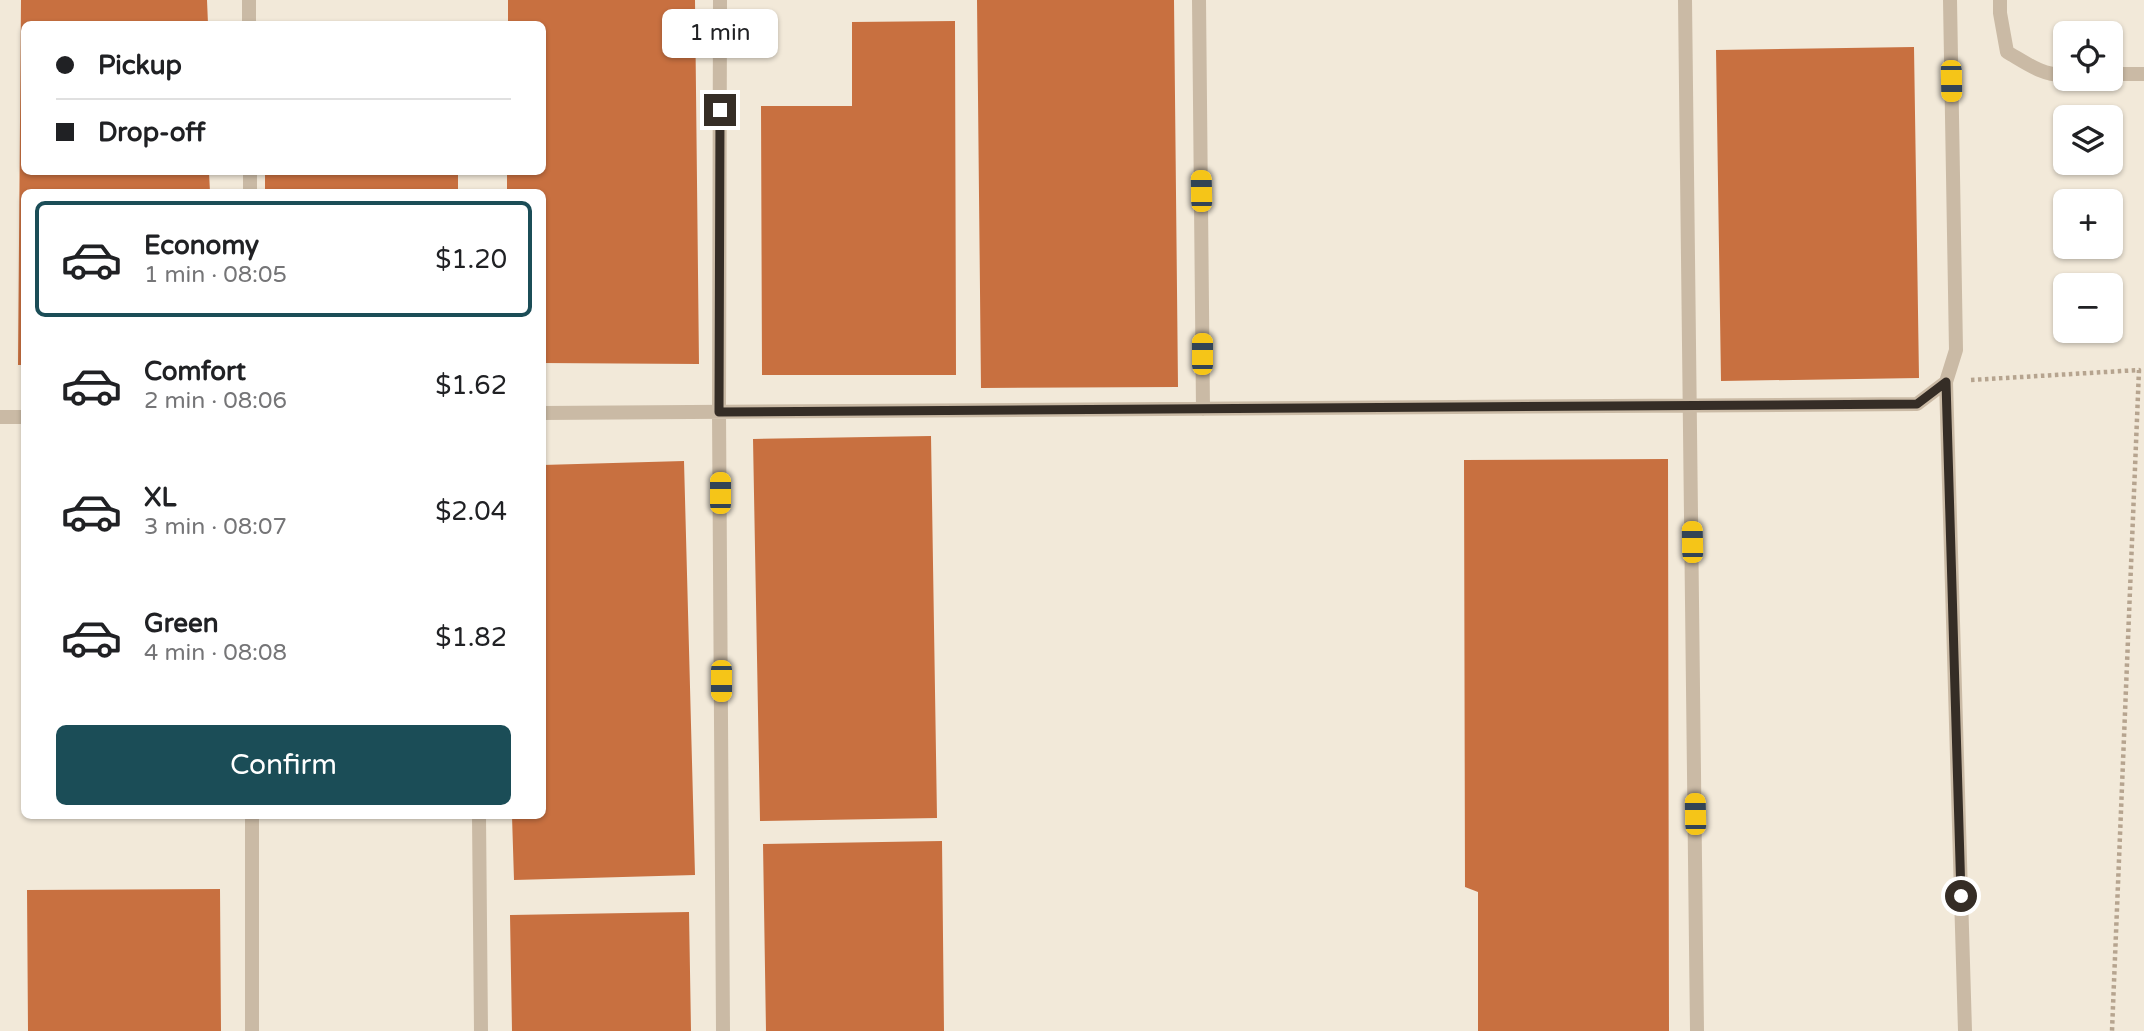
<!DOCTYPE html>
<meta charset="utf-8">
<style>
:root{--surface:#fff;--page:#f2f2f2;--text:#202124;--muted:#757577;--line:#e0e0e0;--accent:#1b4d57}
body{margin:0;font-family:"Varela Round",sans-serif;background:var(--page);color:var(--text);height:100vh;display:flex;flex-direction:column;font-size:26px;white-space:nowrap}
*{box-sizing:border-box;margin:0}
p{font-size:23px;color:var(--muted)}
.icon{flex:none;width:38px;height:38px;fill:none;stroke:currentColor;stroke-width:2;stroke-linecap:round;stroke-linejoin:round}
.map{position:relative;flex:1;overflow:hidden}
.side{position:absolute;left:21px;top:189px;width:525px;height:630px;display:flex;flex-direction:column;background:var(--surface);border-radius:10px;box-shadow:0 2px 5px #0004}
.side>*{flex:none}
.guide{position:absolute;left:21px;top:21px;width:525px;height:154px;border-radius:10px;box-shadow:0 2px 5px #0004;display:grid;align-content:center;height:154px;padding:0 35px;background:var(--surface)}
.buttons{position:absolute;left:2053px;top:21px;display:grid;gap:14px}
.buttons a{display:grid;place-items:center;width:70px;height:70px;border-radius:10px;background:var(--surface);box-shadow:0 2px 5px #0004;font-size:35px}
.end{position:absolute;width:32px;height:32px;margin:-16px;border:9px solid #352d26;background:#fff;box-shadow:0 0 0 4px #fff}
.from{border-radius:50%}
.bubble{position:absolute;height:49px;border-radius:10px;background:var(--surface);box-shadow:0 2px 5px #0004;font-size:23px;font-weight:600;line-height:49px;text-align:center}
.car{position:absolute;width:21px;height:42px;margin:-21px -10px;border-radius:9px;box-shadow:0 0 5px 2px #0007;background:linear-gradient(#f5c518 24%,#345 0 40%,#f5c518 0 76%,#345 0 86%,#f5c518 0)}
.guide b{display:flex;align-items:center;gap:24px;height:66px;font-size:26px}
.guide b+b{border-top:2px solid var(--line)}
.guide i{width:18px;height:18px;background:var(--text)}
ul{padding:12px 0 0;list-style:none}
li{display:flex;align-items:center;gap:21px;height:116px;margin:0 14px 10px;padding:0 21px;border:4px solid transparent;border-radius:10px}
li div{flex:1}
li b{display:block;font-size:26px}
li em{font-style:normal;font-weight:600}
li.selected{border-color:var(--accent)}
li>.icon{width:63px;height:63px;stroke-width:1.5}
.primary-button{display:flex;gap:14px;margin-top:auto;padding:14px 35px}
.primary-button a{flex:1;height:80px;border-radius:10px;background:var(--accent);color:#fff;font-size:28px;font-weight:600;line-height:80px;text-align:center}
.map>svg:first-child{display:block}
</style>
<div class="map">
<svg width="2144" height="1031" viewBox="0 0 2144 1031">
<rect width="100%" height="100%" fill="#f2e9d9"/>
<!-- building -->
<path fill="#c87040" d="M21 0H207L208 24H24V172H209L210 192H24V365H18Z
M508 0H695L699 364 542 363V192H507V172H542V24H508Z
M977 0H1174L1178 387 981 388Z
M955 21 956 375H762L761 106H852V22Z
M1914 47 1919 378 1721 381 1716 50Z
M265 172H458V192H265Z
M931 436 937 818 760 821 753 439Z
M1668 459 1669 1031H1478V892L1465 887 1464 460Z
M684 461 695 875 514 880 512 816H542V465Z
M942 841 944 1031H766L763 844Z
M220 889 221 1031H28L27 890Z
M689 912 691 1031H512L510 915Z"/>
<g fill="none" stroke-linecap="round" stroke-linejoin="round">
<!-- path -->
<path stroke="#b6a48f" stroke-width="4.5" stroke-dasharray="3.5 3.5" stroke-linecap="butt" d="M1971 380 2139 370 2112 1031"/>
<!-- lane -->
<path stroke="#cabaa5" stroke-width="14" d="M249 0V24
M720 0 719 412 723 1031
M1199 0 1203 409
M1685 0 1697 1031
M2000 0V13L2007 52C2026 63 2043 76 2065 75
M2110 74H2144
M250 172V192
M1946 382 1965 1031
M542 413 1917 404 1946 382 1956 350 1950 0
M0 417H24
M252 816V1031
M479 816 481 1031"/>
</g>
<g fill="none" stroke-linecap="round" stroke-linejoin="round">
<!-- route -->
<path stroke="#352d26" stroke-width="9" d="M720 110 719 412 1917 404 1946 382 1961 896"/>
</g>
</svg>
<div class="buttons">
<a><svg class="icon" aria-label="locate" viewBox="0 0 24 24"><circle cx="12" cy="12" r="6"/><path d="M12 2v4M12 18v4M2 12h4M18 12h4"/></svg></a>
<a><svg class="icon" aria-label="layers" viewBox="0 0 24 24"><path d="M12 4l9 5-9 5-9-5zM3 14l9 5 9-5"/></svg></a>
<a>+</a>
<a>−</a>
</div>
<i class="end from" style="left:1961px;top:896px"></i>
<i class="end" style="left:720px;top:110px"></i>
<div class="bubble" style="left:662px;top:9px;width:116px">1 min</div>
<i class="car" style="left:1951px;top:81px;rotate:179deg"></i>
<i class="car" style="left:1201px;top:191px;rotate:359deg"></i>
<i class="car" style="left:1202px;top:354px;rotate:0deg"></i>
<i class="car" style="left:720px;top:493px;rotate:0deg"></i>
<i class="car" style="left:1692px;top:542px;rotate:359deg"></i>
<i class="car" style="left:721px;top:681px;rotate:180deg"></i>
<i class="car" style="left:1695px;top:814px;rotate:359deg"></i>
<div class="guide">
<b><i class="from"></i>Pickup</b>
<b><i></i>Drop-off</b>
</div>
<section class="side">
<ul>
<li class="selected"><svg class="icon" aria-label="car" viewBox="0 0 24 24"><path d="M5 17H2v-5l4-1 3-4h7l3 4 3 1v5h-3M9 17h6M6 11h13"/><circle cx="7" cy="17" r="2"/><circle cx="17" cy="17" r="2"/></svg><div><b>Economy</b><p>1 min · 08:05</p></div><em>$1.20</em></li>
<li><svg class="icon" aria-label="car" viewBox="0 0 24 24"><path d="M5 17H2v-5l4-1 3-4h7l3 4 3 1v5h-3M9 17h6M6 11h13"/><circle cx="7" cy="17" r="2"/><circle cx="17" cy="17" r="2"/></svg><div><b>Comfort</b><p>2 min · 08:06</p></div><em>$1.62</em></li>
<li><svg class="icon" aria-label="car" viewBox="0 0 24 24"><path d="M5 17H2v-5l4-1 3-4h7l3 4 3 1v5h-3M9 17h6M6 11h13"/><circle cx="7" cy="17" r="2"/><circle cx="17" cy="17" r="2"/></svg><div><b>XL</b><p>3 min · 08:07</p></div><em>$2.04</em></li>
<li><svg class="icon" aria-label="car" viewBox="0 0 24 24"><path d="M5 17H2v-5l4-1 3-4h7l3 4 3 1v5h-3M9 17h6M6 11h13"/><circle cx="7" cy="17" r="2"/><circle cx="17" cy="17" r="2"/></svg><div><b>Green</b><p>4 min · 08:08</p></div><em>$1.82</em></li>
</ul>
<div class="primary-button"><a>Confirm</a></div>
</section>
</div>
